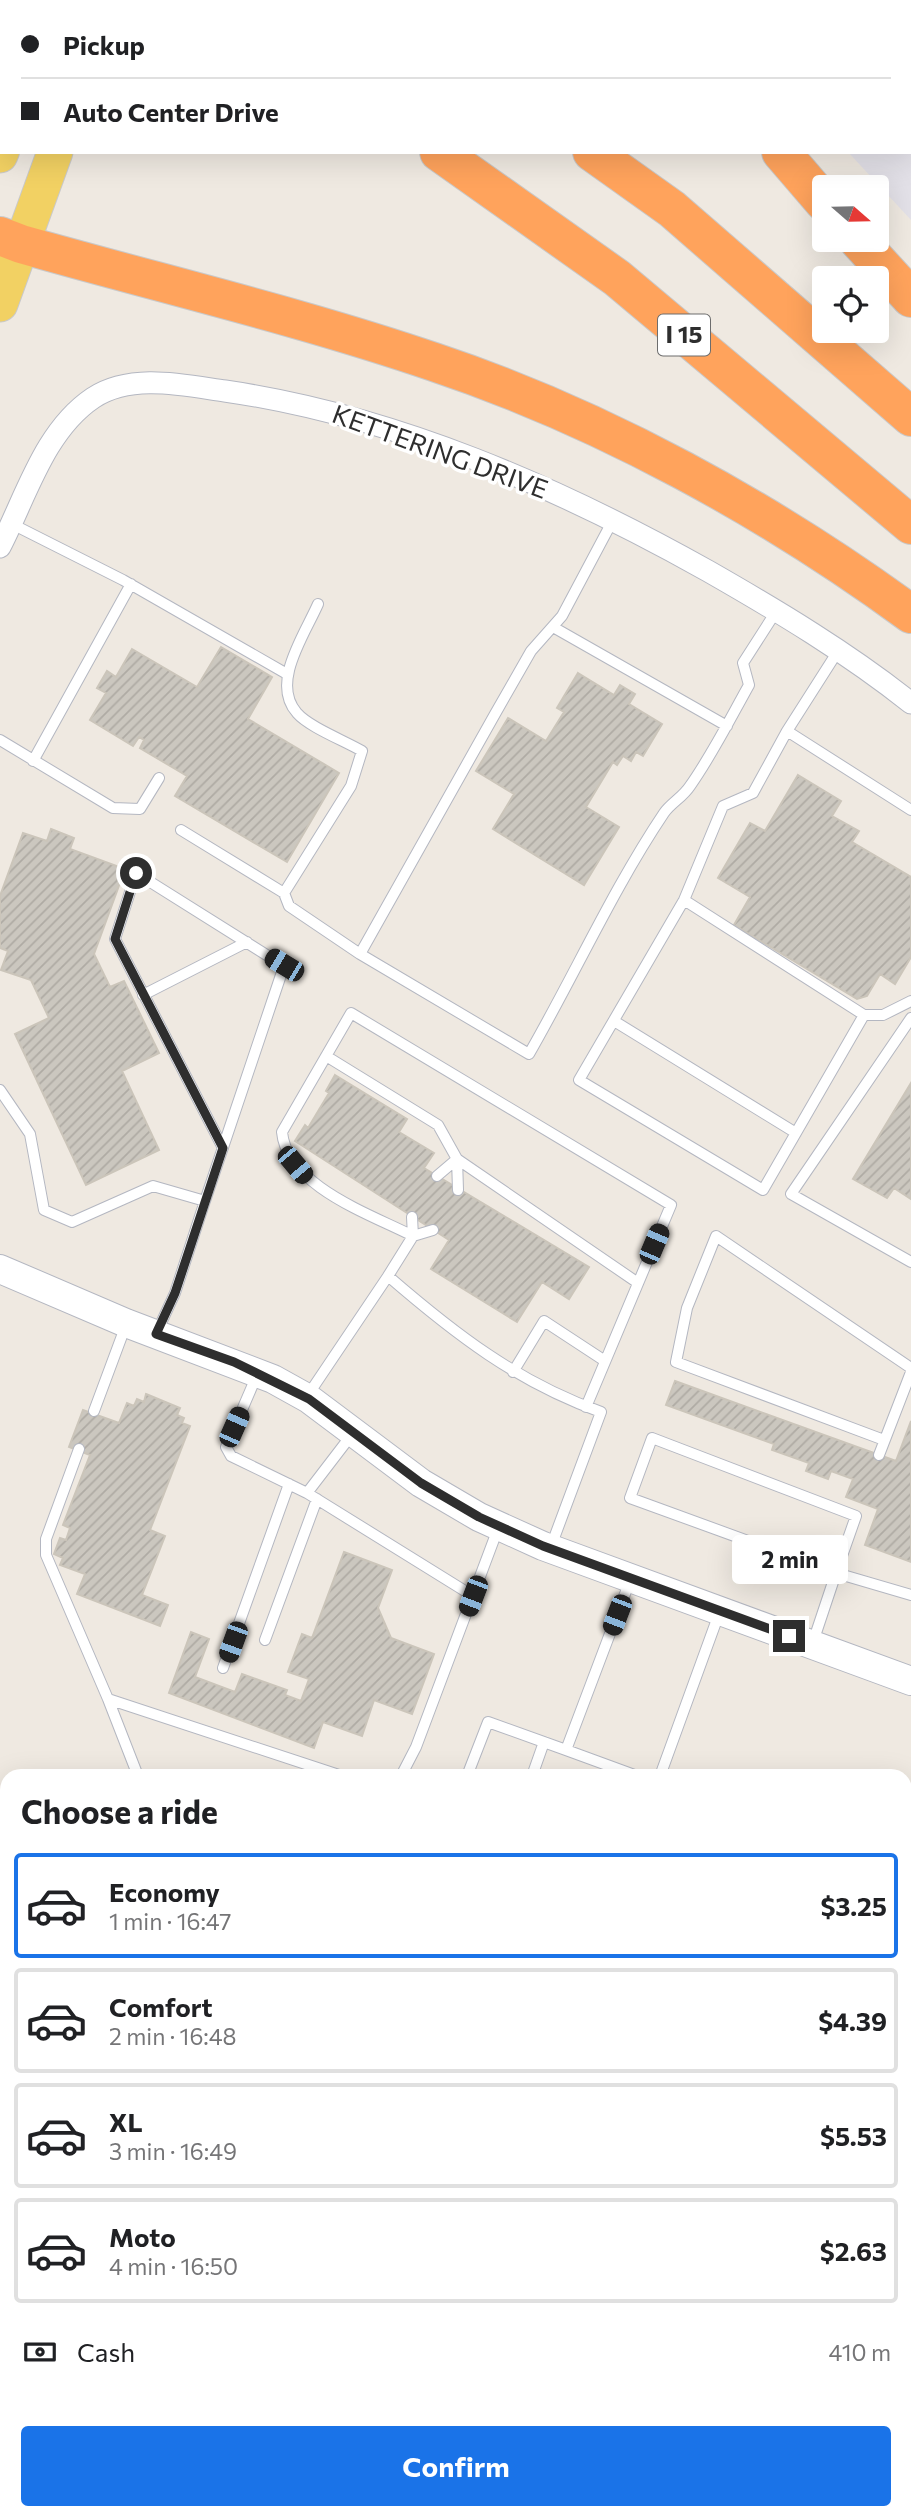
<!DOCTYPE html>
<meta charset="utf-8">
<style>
:root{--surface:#fff;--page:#f6f6f6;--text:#202124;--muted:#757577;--line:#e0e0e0;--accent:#1a73e8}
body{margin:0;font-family:Commissioner,sans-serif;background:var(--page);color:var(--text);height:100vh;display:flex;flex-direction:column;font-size:26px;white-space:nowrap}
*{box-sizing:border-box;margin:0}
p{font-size:23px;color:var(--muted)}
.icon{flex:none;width:38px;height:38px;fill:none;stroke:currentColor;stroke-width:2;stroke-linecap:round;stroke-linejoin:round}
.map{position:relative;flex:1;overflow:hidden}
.details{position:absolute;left:0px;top:1769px;width:912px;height:751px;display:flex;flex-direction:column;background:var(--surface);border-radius:21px 21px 0 0;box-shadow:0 7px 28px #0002}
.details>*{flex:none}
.banner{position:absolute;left:0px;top:0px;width:912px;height:154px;box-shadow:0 7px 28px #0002;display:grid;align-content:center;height:154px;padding:0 21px;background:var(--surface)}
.needle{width:46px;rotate:110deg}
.buttons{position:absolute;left:812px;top:175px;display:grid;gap:14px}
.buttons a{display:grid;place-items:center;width:77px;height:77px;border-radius:7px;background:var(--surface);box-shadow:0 7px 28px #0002;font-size:35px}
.end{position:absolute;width:32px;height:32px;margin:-16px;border:9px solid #2e2e2e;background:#fff;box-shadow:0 0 0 4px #fff}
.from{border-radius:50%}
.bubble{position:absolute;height:49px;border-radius:7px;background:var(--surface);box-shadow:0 7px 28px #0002;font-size:23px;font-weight:700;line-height:49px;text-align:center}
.car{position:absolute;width:21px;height:42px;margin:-21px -10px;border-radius:9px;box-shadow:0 0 5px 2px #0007;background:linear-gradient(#222 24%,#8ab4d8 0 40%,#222 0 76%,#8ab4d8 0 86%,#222 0)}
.banner b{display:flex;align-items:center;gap:24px;height:66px;font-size:26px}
.banner b+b{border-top:2px solid var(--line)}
.banner i{width:18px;height:18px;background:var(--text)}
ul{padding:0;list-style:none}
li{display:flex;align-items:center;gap:21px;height:105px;margin:0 14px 10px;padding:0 7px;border:4px solid var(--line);border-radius:7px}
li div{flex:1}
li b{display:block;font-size:26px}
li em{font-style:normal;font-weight:700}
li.current{border-color:var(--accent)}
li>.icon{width:63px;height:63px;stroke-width:1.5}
h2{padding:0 21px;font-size:32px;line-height:84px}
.pay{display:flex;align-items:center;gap:18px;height:77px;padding:0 21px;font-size:26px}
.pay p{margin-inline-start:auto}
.action{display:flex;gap:14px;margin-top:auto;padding:14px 21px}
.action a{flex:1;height:80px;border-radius:7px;background:var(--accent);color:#fff;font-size:28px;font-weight:700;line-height:80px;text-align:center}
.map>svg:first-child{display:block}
</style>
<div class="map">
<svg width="911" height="2519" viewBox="0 0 911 2519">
<defs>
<pattern id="building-hatch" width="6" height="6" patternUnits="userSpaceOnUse" patternTransform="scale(1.75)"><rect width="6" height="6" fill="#cbc7bf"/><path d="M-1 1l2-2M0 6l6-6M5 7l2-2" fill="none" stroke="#afaba4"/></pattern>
</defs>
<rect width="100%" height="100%" fill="#efe9e1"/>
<!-- industrial -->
<path fill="#e3e1e8" d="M723 0H911V220L848 152H910V2Z
M0 2239 7 2241V2513H762L779 2519H0Z"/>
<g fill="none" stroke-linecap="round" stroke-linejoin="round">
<!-- stream -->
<path stroke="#75cff0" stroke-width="6" d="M0 2196 7 2198
M863 2513 880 2519"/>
</g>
<!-- building -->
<path fill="url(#building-hatch)" stroke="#cbc5ba" stroke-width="2" d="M910 13 911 15 910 149Z
M221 647 272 677 248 719 339 773 287 862 175 796 187 776 140 748 144 740 139 737 133 746 90 720 106 693 97 688 107 671 116 677 132 649 197 687Z
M578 673 614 695 620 685 635 694 629 704 662 724 643 756 636 752 631 761 623 756 617 765 613 762 586 807 619 827 584 885 493 829 514 794 476 771 508 718 546 741 564 712 557 708Z
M798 775 841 801 832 816 859 831 852 842 911 877V957L895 984 880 974 867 996 857 999 734 925 750 897 718 878 750 823 765 831Z
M51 829 74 838 70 849 125 869 94 954 110 987 124 981 159 1053 122 1071 159 1150 86 1185 15 1034 49 1018 31 980 1 970 8 951 0 948V896L23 833 47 841Z
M335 1075 407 1119 399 1132 434 1153 424 1168 589 1267 569 1299 542 1282 517 1322 431 1269 449 1240 295 1141 305 1125 308 1128 329 1093 326 1091Z
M911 1083V1199L894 1188 887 1198 853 1179Z
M675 1381 896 1461 911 1421V1562L865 1545 878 1509 846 1497 853 1479 831 1471 828 1479 806 1471 809 1463 772 1450 774 1444 666 1405Z
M146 1394 180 1408 177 1415 184 1418 182 1423 190 1426 150 1530 165 1536 142 1595 168 1605 160 1626 77 1594 85 1574 60 1565 63 1558 54 1554 60 1538 66 1540 70 1528 63 1525 90 1455 69 1447 83 1410 119 1423 127 1403 134 1406 137 1399 144 1402Z
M344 1552 392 1570 378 1608 391 1638 434 1654 412 1714 374 1700 362 1736 323 1722 314 1748 169 1693 191 1632 209 1639 195 1677 235 1692 242 1674 287 1690 285 1695 301 1701 309 1679 288 1672 302 1634 312 1638Z
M905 1884 911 1886V1961L906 1975Z
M0 2475 7 2478V2513H102L119 2519H0Z
M254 2513H296L312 2519H251Z"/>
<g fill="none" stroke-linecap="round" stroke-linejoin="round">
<!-- service casing -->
<g stroke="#b4b7c1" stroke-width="12">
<path id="service" d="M795 1 797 0
M12 524 123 580 287 674
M553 627 727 726
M838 651 787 731 911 810
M787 731 753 793 723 806 684 900 579 1080 763 1190 864 1015
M0 740 113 808 140 809 159 778
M33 761 131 584
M181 830 284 893 289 906 360 954 529 1054C575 974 613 889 664 813 671 803 683 797 690 786 712 755 730 719 749 685L743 663 777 610
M284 893 351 786 362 751C345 741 309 727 297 713 270 683 305 634 318 604
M684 900 864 1015H883L911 1001
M360 954 495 714 531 651 562 616 613 520
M143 995 247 942
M911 1018 791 1194 911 1262
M614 1021 796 1133
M326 1056 438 1125 457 1159 638 1283
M0 1090 30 1134 44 1210 72 1222 153 1186 205 1201 175 1293 156 1334
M457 1159 458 1190
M437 1176 457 1159
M205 1201 284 966 136 873 115 939 223 1148
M412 1217 413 1236 433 1230
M388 1276 413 1236C370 1214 287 1186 282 1132L351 1013 671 1205 586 1407
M513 1372 544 1321 605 1361
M257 1375 226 1447 231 1456 307 1493 473 1596
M308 1395 388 1276C455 1334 517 1382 601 1412L550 1549
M94 1411 126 1325
M652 1438 856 1516 836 1573 630 1498Z
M884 1440 676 1362 687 1308 716 1236 911 1368
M79 1449 46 1539V1555L108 1699 342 1776
M879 1455 911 1372
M307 1493 353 1433
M631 1578 566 1750 637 1776
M265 1640 317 1499
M813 1642 836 1573 911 1595
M223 1668 289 1484
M108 1699 138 1776
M401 1776 416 1747 499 1526
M467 1776 488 1722 566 1750
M532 1776 544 1742
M660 1776 720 1611
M0 2025 7 2028
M0 2362 7 2364
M517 2513 533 2519
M400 2519 403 2513
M476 2519 478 2513"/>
</g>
<!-- minor casing -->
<g stroke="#b4b7c1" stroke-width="23">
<path id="minor" d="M0 547C26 497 44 431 93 398 131 373 183 385 225 391 396 416 558 487 708 571 778 611 848 653 911 703"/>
</g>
<!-- tertiary casing -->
<g stroke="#b4b7c1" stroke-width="30">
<path id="tertiary" d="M0 1269 126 1323 273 1379 309 1399 421 1483 479 1517 543 1546 911 1681"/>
</g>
<!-- primary casing -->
<g stroke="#c9c9c9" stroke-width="37">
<path id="primary" d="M56 2 57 0
M110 2 111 0
M0 155 2 150
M0 304 55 152"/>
</g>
<!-- motorway casing -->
<g stroke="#c9c9c9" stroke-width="40">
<path id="motorway" d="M208 0 212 2
M377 0 380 2
M649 0 650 2
M439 152 617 278 911 525
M592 152 672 209 911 417
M781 152 824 202
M0 236 21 244C158 283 299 316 434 362 602 418 769 510 911 614
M858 240 911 298"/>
</g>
<!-- service -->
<use href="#service" stroke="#fff" stroke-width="10"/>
<!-- minor -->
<use href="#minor" stroke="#fff" stroke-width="21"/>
<!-- tertiary -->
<use href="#tertiary" stroke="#fff" stroke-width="28"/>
<!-- primary -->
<use href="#primary" stroke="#f2d163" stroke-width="35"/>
<!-- motorway -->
<use href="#motorway" stroke="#ffa35c" stroke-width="38"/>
</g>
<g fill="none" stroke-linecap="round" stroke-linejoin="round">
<!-- route -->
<path stroke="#2e2e2e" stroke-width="9" d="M136 873 115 939 223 1148 175 1293 156 1334 234 1362 309 1399 421 1483 479 1517 543 1546 789 1636"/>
</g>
<g text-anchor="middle" stroke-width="7" stroke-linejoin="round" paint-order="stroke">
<!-- shield labels -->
<rect fill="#fff" stroke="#6d6d6d" stroke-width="2" x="658" y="314.5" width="52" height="41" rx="5"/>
<g font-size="24" font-weight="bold" fill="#2e2e2e">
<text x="684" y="343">I 15</text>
</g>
<!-- street labels -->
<g font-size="26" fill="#2e2e2e" stroke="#fff">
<text transform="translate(440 452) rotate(20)" y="9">KETTERING DRIVE</text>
</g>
</g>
</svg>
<div class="buttons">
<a><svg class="needle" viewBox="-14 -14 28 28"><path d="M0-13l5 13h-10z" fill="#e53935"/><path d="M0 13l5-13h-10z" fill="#757577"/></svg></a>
<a><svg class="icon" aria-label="locate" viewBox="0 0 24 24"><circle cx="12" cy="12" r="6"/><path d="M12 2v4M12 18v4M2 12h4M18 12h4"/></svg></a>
</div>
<i class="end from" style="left:136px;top:873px"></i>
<i class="end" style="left:789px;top:1636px"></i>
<div class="bubble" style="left:732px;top:1535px;width:116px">2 min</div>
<i class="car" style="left:284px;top:965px;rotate:301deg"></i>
<i class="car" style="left:295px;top:1165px;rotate:140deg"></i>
<i class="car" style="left:654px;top:1244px;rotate:23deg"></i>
<i class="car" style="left:234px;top:1427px;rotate:24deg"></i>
<i class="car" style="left:473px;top:1596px;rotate:201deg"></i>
<i class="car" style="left:617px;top:1615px;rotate:201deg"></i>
<i class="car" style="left:233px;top:1642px;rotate:200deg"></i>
<div class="banner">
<b><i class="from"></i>Pickup</b>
<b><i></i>Auto Center Drive</b>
</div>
<section class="details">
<h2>Choose a ride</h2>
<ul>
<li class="current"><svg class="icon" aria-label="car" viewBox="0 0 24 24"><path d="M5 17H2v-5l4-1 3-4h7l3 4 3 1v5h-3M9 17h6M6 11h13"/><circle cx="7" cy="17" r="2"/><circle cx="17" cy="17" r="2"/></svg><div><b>Economy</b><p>1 min · 16:47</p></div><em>$3.25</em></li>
<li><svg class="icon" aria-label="car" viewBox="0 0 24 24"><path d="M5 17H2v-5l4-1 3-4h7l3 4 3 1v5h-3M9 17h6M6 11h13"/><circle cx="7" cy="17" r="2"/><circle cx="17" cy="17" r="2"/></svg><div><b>Comfort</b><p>2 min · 16:48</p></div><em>$4.39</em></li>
<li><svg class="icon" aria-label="car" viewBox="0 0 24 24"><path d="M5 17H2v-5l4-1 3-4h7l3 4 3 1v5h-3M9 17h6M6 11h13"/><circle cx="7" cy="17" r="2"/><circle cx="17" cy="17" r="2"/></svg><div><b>XL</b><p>3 min · 16:49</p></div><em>$5.53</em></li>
<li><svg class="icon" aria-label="car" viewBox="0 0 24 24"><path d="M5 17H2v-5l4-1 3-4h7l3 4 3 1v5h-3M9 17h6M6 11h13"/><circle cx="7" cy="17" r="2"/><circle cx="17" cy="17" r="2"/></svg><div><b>Moto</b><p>4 min · 16:50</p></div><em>$2.63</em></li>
</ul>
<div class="pay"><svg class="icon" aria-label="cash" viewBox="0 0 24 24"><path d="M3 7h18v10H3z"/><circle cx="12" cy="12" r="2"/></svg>Cash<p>410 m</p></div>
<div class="action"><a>Confirm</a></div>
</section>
</div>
